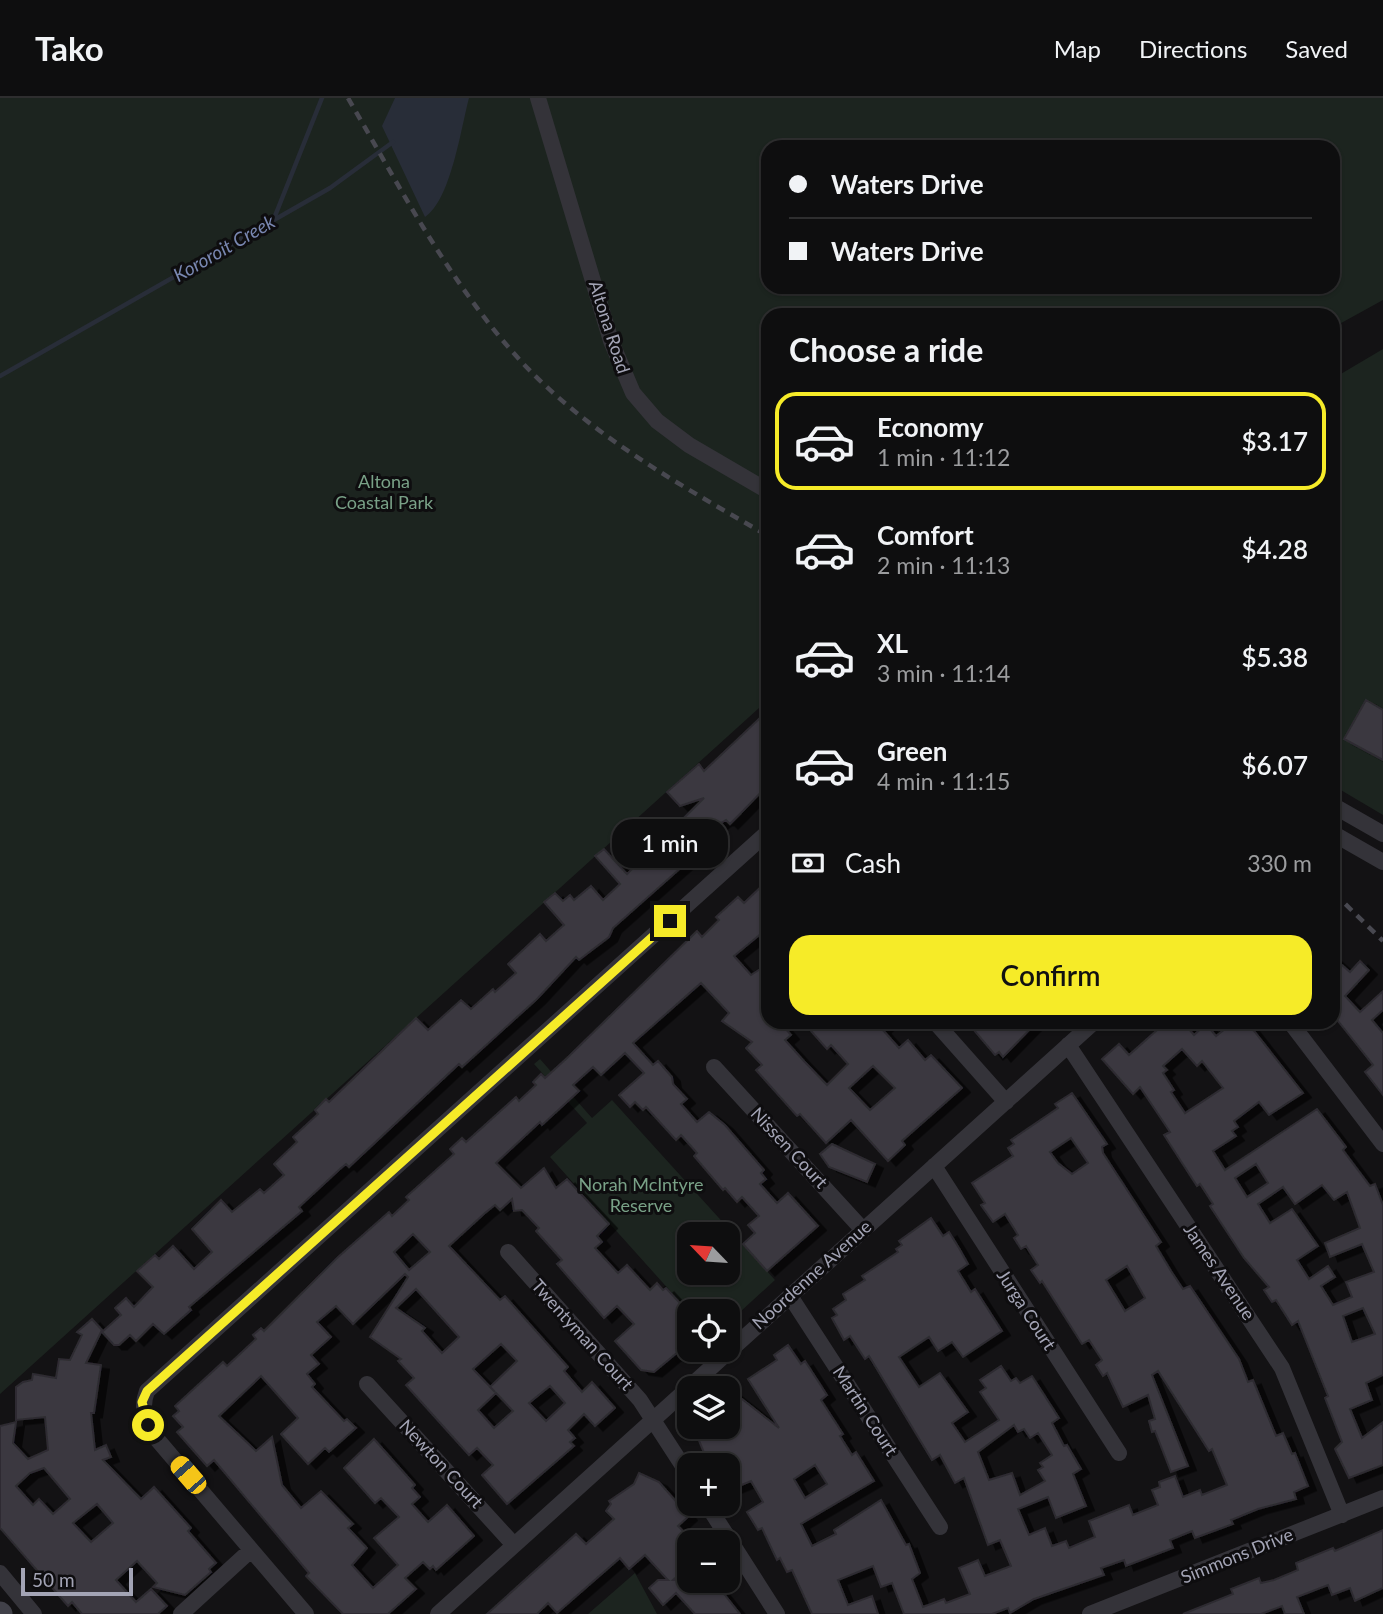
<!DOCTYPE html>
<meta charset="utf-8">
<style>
:root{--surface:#0e0e0f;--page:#1c1c1d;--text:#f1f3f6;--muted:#9b9c9e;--line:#2e2e2f;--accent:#f6eb28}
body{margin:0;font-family:Lato,sans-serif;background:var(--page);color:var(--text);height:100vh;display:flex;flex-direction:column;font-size:26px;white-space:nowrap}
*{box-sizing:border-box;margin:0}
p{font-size:23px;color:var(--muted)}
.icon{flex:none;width:38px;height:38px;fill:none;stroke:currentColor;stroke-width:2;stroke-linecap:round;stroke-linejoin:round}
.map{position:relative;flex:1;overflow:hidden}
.sheet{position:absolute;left:761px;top:210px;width:579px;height:721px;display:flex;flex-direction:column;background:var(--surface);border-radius:21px;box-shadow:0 2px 5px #0004,0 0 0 2px var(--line)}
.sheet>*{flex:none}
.guide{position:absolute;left:761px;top:42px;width:579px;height:154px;border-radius:21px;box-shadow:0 2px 5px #0004,0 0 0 2px var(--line);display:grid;align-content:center;height:154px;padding:0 28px;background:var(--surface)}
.needle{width:46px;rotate:295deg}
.controls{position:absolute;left:677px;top:1124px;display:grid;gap:14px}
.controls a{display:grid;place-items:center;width:63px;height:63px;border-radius:14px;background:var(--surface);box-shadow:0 2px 5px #0004,0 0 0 2px var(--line);font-size:35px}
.scale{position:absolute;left:21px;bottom:18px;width:112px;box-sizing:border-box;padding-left:7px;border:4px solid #a3a4b5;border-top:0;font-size:19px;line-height:24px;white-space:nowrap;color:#a3a4b5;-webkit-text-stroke:5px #0e0d0f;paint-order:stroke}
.end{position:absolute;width:32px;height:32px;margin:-16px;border:9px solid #f6eb28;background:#111;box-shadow:0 0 0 4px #111}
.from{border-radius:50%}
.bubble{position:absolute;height:49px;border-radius:21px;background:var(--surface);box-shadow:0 2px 5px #0004,0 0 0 2px var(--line);font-size:23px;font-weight:600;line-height:49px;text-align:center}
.car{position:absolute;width:21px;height:42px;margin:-21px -10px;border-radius:9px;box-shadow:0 0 5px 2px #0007;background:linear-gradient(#f5c518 24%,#345 0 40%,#f5c518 0 76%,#345 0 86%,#f5c518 0)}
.guide b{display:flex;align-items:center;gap:24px;height:66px;font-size:26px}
.guide b+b{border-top:2px solid var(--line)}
.guide i{width:18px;height:18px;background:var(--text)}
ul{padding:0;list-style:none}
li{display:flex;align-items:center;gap:21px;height:98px;margin:0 14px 10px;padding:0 14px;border:4px solid transparent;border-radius:21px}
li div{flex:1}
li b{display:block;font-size:26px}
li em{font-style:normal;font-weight:600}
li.selected{border-color:var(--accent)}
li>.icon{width:63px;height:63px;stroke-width:1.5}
h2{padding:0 28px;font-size:32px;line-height:84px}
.pay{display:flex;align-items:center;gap:18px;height:77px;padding:0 28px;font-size:26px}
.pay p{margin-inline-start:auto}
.button{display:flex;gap:14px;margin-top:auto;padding:14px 28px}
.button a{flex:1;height:80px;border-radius:21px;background:var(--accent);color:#111;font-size:28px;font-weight:600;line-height:80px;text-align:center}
header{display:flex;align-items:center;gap:42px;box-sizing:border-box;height:98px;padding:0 35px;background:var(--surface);border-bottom:2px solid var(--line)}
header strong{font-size:33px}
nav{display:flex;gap:38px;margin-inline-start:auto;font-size:24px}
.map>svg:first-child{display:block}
</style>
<header>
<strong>Tako</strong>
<nav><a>Map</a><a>Directions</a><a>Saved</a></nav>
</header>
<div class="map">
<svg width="1383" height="1516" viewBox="0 0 1383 1516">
<defs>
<filter id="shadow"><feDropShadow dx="8" dy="4.5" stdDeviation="0" flood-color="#0009"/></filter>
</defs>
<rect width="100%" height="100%" fill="#131214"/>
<!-- green -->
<path fill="#1c241f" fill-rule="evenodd" d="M0 0H1383V202L1334 229V217H768V602L0 1296ZM768 49H1334V189H768Z
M1383 251V717L1334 688V280Z
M540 961 592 1020 612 1002 775 1182 728 1225V1213L689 1214 550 1059 587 1025 534 966ZM690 1136H728V1174H690Z
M635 1475 657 1516H588Z"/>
<!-- water -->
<path fill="#282d38" d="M395 0H469C461 30 451 102 425 119L382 28Z"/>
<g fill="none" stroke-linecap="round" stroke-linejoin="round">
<!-- stream -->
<path stroke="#282d38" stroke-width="4.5" d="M275 118 322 0
M0 278 330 90 393 44"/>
</g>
<!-- building -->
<path fill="#3a393f" stroke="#2d2c30" stroke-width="2" fill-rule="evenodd" filter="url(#shadow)" d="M1366 602 1383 612V662L1344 641Z
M760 620 768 630V687L740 716 730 726 726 722 721 725 696 747 701 752 613 830 609 839 579 862 576 859 537 901 462 969 459 966 349 1069 346 1066 340 1071 299 1109 302 1113 189 1209 191 1212 164 1236 153 1226 136 1243 130 1237 119 1247H114L102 1234 121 1217 115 1210 126 1200 134 1209 153 1189 137 1173 155 1157 159 1161 173 1148 194 1171 212 1154 192 1131 221 1102 232 1114 260 1091 264 1095 284 1077 274 1066 297 1044 293 1039 318 1016 315 1012 326 1001 329 1004 416 920 428 932 461 902 471 911 493 891 495 894 516 875 508 866 540 836 546 843 564 827 544 804 555 795 563 803 570 797 574 802 591 788 603 802 620 786 595 758 604 751 627 776 704 700 680 708 667 694 699 666 704 673Z
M768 782V830L734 858 751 877 768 866V924H780L791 937 785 942 803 962 827 987 848 966 831 947 827 951 803 924H890L882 931 899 950 908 942 925 962 931 957 962 990 902 1043 905 1047 888 1063 851 1022 826 1045 800 1016 797 1018 756 972 762 967 746 950 752 944 722 923 729 915 701 885 633 945 653 967 658 963 672 979 673 986 687 1001 681 1006 697 1024 709 1014 725 1027 764 1072 761 1075 766 1081 760 1086 777 1105 788 1095 818 1128 767 1173 743 1146 755 1135 748 1127 759 1118 742 1099 737 1104 725 1090 723 1092 694 1058 697 1055 681 1037 676 1042 646 1009 643 1012 635 1004 630 1009 619 997 644 975 625 955 601 977 593 969 573 987 579 993 542 1027 540 1024 496 1065 521 1090 544 1070 556 1090 567 1081 609 1126 597 1138 602 1144 595 1150 618 1175 627 1167 650 1192 657 1185 663 1192 666 1190 690 1216V1244L654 1274 641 1272 615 1243 634 1226 617 1208 604 1220 557 1166 562 1162 536 1133 539 1130 522 1112 514 1113 512 1101 500 1112 495 1107 485 1115 449 1148 500 1202 505 1198 568 1269 564 1273 582 1294 592 1284 615 1310 595 1328 584 1316 568 1332 575 1340 570 1344 574 1348 507 1406 482 1377 493 1367 477 1350 469 1357 406 1287 414 1280 398 1263 401 1261 370 1239 408 1179 405 1176 353 1226 336 1208 317 1224 331 1239 311 1257 319 1266 307 1276 315 1286 312 1289 344 1323 347 1321 356 1330 329 1354 325 1350 308 1366 281 1336 298 1320 261 1278 219 1318 256 1353 272 1339 282 1387 301 1410 321 1393 353 1426 348 1430 367 1450 352 1467 373 1490 398 1467 374 1440 399 1419 381 1400 375 1405 344 1370 374 1341 415 1387 412 1390 420 1399 412 1406 428 1424 447 1407 474 1438 436 1472 433 1468 430 1471 423 1464 405 1480 416 1491 388 1516H343L306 1478 309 1475 214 1362 207 1368 177 1334 183 1329 173 1318 179 1313 175 1308 223 1264 227 1268 256 1241 253 1237 261 1230 264 1233 337 1160 389 1114 392 1118 409 1102 406 1099 454 1056 450 1051 462 1040 466 1044 516 999 519 1003 536 987 533 984 541 976 545 980 567 960 697 833 702 839 719 822 716 819 738 799 744 805ZM873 968 895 990 870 1012 849 990ZM413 1136 430 1154 409 1172 394 1154ZM416 1191 459 1239 442 1255 422 1233 425 1230 396 1210ZM501 1246 517 1263 490 1289 495 1294 473 1271ZM550 1288 565 1305 546 1323 529 1305ZM496 1295 513 1313 494 1330 478 1312Z
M1334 860 1350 874 1360 863 1369 872 1345 898 1360 914 1383 893V912L1372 922 1383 935V997L1365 974 1373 967 1334 918Z
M967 924H1037L1003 959 999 954 995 957Z
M1166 924H1183L1194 937 1206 926 1216 938 1234 924H1247L1303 995 1269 1017 1259 1004 1234 1023 1238 1029 1232 1033 1236 1038 1213 1053 1225 1072 1317 1011 1346 1049 1343 1052 1370 1088 1375 1086 1383 1107V1277L1366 1285 1372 1302 1350 1311 1362 1340 1383 1324V1367L1349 1380 1335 1351 1342 1344 1325 1300 1328 1298 1298 1223 1292 1227 1276 1202 1272 1204 1264 1192 1269 1189 1244 1160 1210 1108 1213 1106 1200 1086 1197 1088 1164 1037 1170 1034 1140 989 1133 996 1102 961 1119 946 1129 957ZM1182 951 1197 968 1202 963 1223 990 1185 1015 1171 994 1174 992 1163 975 1167 972 1163 968ZM1256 1066 1268 1085 1247 1099 1235 1080ZM1322 1087 1334 1102 1347 1094 1360 1130 1325 1145 1330 1159 1362 1146 1374 1174 1346 1184 1352 1199 1333 1207 1321 1188 1335 1179 1328 1168 1309 1181 1297 1162 1318 1148 1292 1111 1270 1125 1258 1106 1283 1089 1295 1106ZM1363 1210 1375 1236 1352 1244 1343 1218Z
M1072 995 1107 1046 1102 1049 1103 1055 1161 1144 1156 1148 1171 1173 1183 1191 1190 1188 1239 1261 1248 1284 1253 1282 1276 1338 1283 1335 1292 1356 1295 1355 1308 1388 1294 1394 1296 1401 1258 1411 1231 1422 1233 1426 1195 1440 1192 1433 1170 1442 1173 1450 1126 1468 1124 1462 1101 1470 1104 1477 1034 1501 1010 1515 1008 1510 992 1516H904L892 1485 881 1489 873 1468 838 1482 848 1507 872 1498 878 1516H812L792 1472 787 1474 780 1460 777 1462 762 1430 758 1432 747 1414 763 1404 751 1383 732 1391 728 1383V1367H709L693 1328H728V1300L733 1294 779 1330 748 1281 777 1262 774 1257 788 1247 801 1266 805 1263 827 1297 821 1302 843 1336 840 1338 852 1357 856 1354 874 1383 801 1426 812 1448 836 1436 834 1432 881 1402 906 1447 909 1446 920 1475 912 1481 923 1509 944 1501 946 1505 970 1496 959 1470 978 1462 985 1478 1011 1468 1000 1442 988 1447 964 1380 955 1385 940 1357 932 1362 869 1258 865 1261 850 1238 844 1242 832 1220 837 1217 833 1211 846 1202 843 1196 865 1182 862 1178 898 1154 896 1151 902 1147 899 1143 931 1120 943 1138 949 1134 959 1150 968 1166 958 1173 971 1194 975 1191 1002 1233 963 1259 952 1244 938 1253 929 1239 899 1259 919 1289 940 1275 968 1314 952 1325 965 1344 999 1322 980 1294 986 1290 980 1282 1001 1268 1011 1283 1016 1280 1020 1285 1032 1278 1059 1320 1052 1325 1064 1348 1067 1347 1081 1371 1073 1376 1086 1408 1056 1420 1048 1399 1018 1411 1029 1437 1045 1430 1052 1448 1066 1443 1069 1450 1095 1439 1089 1423 1129 1407 1133 1417 1158 1407 1152 1392 1160 1389 1159 1384 1175 1378 1183 1399 1200 1392 1202 1397 1227 1387 1212 1351 1209 1353 1158 1273 1152 1277 1188 1368 1171 1374 1155 1333 1152 1334 1149 1323 1155 1321 1148 1297 1123 1309 1107 1275 1103 1278 1096 1267 1102 1262 1089 1242 1082 1246 1042 1183 1040 1185 1031 1172 1038 1167 1026 1148 1021 1151 1014 1140 1018 1137 1005 1116 993 1124 981 1107 985 1105 972 1085 1013 1058 1008 1050 1014 1046 1011 1042 1058 1010 1055 1006ZM1071 1040 1088 1065 1072 1076 1058 1065 1050 1054ZM1127 1168 1145 1200 1125 1213 1106 1182ZM1014 1327 1018 1334 1024 1331 1030 1340 1038 1335 1052 1357 1040 1365 1043 1369 1038 1372 1045 1383 1020 1397 1012 1375 989 1382 978 1354ZM815 1367 827 1386 805 1400 794 1381Z
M832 1046 875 1066 867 1084 829 1069 820 1056Z
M92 1221 102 1232 86 1265 101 1267 94 1315H91L95 1352 106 1347 111 1359 103 1362 141 1401 154 1389 191 1430 188 1433 216 1465 209 1471 211 1474 185 1497 153 1489 157 1485 137 1463 116 1482 136 1504 151 1491 167 1508 158 1516H82L72 1504 68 1508 0 1430V1328L16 1324 13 1345 28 1361 48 1352 45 1319 16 1322V1289L23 1284 32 1282 33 1276 56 1280 59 1261 70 1262 82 1237 77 1234ZM44 1370 70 1401 53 1416 39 1401 33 1407 16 1388 30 1375ZM97 1406 113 1425 91 1444 73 1425Z
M639 1375 659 1384 689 1418 678 1428 690 1440V1468L673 1482H713L740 1516H695L676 1495 663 1507 649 1490 658 1482H668L645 1457 629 1471 620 1460 557 1515 548 1505 537 1516H487L576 1436 586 1446 614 1421 606 1413 611 1406 609 1403 634 1386Z
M1383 1432V1490L1355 1503 1350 1490 1332 1497 1328 1487 1297 1499 1304 1516H1285L1282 1508 1261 1516H1183L1233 1496 1231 1491 1259 1480 1261 1485 1274 1482 1298 1472 1296 1465 1333 1450 1335 1453Z"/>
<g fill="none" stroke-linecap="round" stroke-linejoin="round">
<!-- minor -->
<path stroke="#343339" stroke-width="16" d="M538 0 611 243 633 295 657 323 689 347 768 393
M1334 708 1383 736
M1334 736 1383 764
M935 924 1006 1004
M1290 924 1383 1046
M1068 947 1282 1270 1342 1417
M714 969 863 1132
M934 1068 1119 1355
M508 1154 640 1302 690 1379
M790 1198 940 1429
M367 1286 514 1447
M706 1405 777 1516
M0 1475 34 1516
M181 1516 251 1452
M306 1516 156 1340C146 1324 140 1311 147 1293L768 734
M438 1516 1094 924
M1090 1516 1383 1400"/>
<!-- secondary -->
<path stroke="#414149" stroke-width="23" d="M0 1515 1 1516"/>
<!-- rail -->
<path stroke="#484850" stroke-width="4.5" stroke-dasharray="9 7" stroke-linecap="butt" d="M348 0C398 86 445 176 510 251 580 332 677 385 768 438
M1334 795 1383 843"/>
</g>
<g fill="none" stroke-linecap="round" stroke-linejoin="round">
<!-- route -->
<path stroke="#f6eb28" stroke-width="9" d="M148 1327 142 1304 147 1293 670 823"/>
</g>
<g text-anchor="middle" stroke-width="6" stroke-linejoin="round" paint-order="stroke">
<!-- street labels -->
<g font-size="18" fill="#a3a4b5" stroke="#0e0d0f">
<text transform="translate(609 229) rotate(72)" y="6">Altona Road</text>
<text transform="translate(789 1050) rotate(47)" y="6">Nissen Court</text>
<text transform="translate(1219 1174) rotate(56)" y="6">James Avenue</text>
<text transform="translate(812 1177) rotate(-42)" y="6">Noordenne Avenue</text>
<text transform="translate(1026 1212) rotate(57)" y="6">Jurga Court</text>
<text transform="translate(582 1237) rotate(48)" y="6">Twentyman Court</text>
<text transform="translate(865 1313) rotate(57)" y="6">Martin Court</text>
<text transform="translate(441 1366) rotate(47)" y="6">Newton Court</text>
<text transform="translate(1237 1458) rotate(-22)" y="6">Simmons Drive</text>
</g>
<!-- park labels -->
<g font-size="18" fill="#79a187" stroke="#0e0d0f">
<text x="384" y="390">Altona<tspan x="384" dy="21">Coastal Park</tspan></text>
<text x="641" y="1093">Norah McIntyre<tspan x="641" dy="21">Reserve</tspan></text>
</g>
<!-- water labels -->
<g font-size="19" font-style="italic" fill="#7987b1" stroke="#0e0d0f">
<text transform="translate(224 150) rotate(-30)" y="7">Kororoit Creek</text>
</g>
</g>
</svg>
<div class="controls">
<a><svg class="needle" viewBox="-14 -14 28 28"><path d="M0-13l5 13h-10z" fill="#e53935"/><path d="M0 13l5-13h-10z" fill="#9b9c9e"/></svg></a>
<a><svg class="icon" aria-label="locate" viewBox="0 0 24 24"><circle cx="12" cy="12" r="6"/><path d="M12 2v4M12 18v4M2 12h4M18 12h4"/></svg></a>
<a><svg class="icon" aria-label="layers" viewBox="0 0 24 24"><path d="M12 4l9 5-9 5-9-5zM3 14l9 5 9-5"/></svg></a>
<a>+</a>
<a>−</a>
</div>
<div class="scale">50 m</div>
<i class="end from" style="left:148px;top:1327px"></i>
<i class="end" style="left:670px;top:823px"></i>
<div class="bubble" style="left:612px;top:721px;width:116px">1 min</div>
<i class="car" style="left:188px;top:1377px;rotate:319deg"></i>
<div class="guide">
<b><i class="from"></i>Waters Drive</b>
<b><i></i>Waters Drive</b>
</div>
<section class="sheet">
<h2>Choose a ride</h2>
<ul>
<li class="selected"><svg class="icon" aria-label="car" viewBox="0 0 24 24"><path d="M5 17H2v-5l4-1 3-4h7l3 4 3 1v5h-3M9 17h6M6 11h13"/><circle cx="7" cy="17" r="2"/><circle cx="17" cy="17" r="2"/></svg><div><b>Economy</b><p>1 min · 11:12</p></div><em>$3.17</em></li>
<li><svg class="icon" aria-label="car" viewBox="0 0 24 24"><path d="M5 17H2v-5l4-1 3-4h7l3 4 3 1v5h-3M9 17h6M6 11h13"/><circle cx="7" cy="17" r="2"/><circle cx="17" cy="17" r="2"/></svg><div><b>Comfort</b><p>2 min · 11:13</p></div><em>$4.28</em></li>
<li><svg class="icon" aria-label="car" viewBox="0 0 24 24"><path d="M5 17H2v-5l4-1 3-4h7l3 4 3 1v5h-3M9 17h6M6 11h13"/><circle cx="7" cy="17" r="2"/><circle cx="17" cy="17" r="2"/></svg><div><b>XL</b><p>3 min · 11:14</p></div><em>$5.38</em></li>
<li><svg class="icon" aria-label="car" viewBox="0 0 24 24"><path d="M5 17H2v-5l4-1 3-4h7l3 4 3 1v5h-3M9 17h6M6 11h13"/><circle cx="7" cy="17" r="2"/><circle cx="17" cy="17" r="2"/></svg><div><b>Green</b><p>4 min · 11:15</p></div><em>$6.07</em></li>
</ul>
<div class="pay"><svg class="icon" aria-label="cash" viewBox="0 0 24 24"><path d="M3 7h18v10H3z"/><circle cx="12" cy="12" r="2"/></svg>Cash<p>330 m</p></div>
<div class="button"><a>Confirm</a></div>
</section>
</div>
